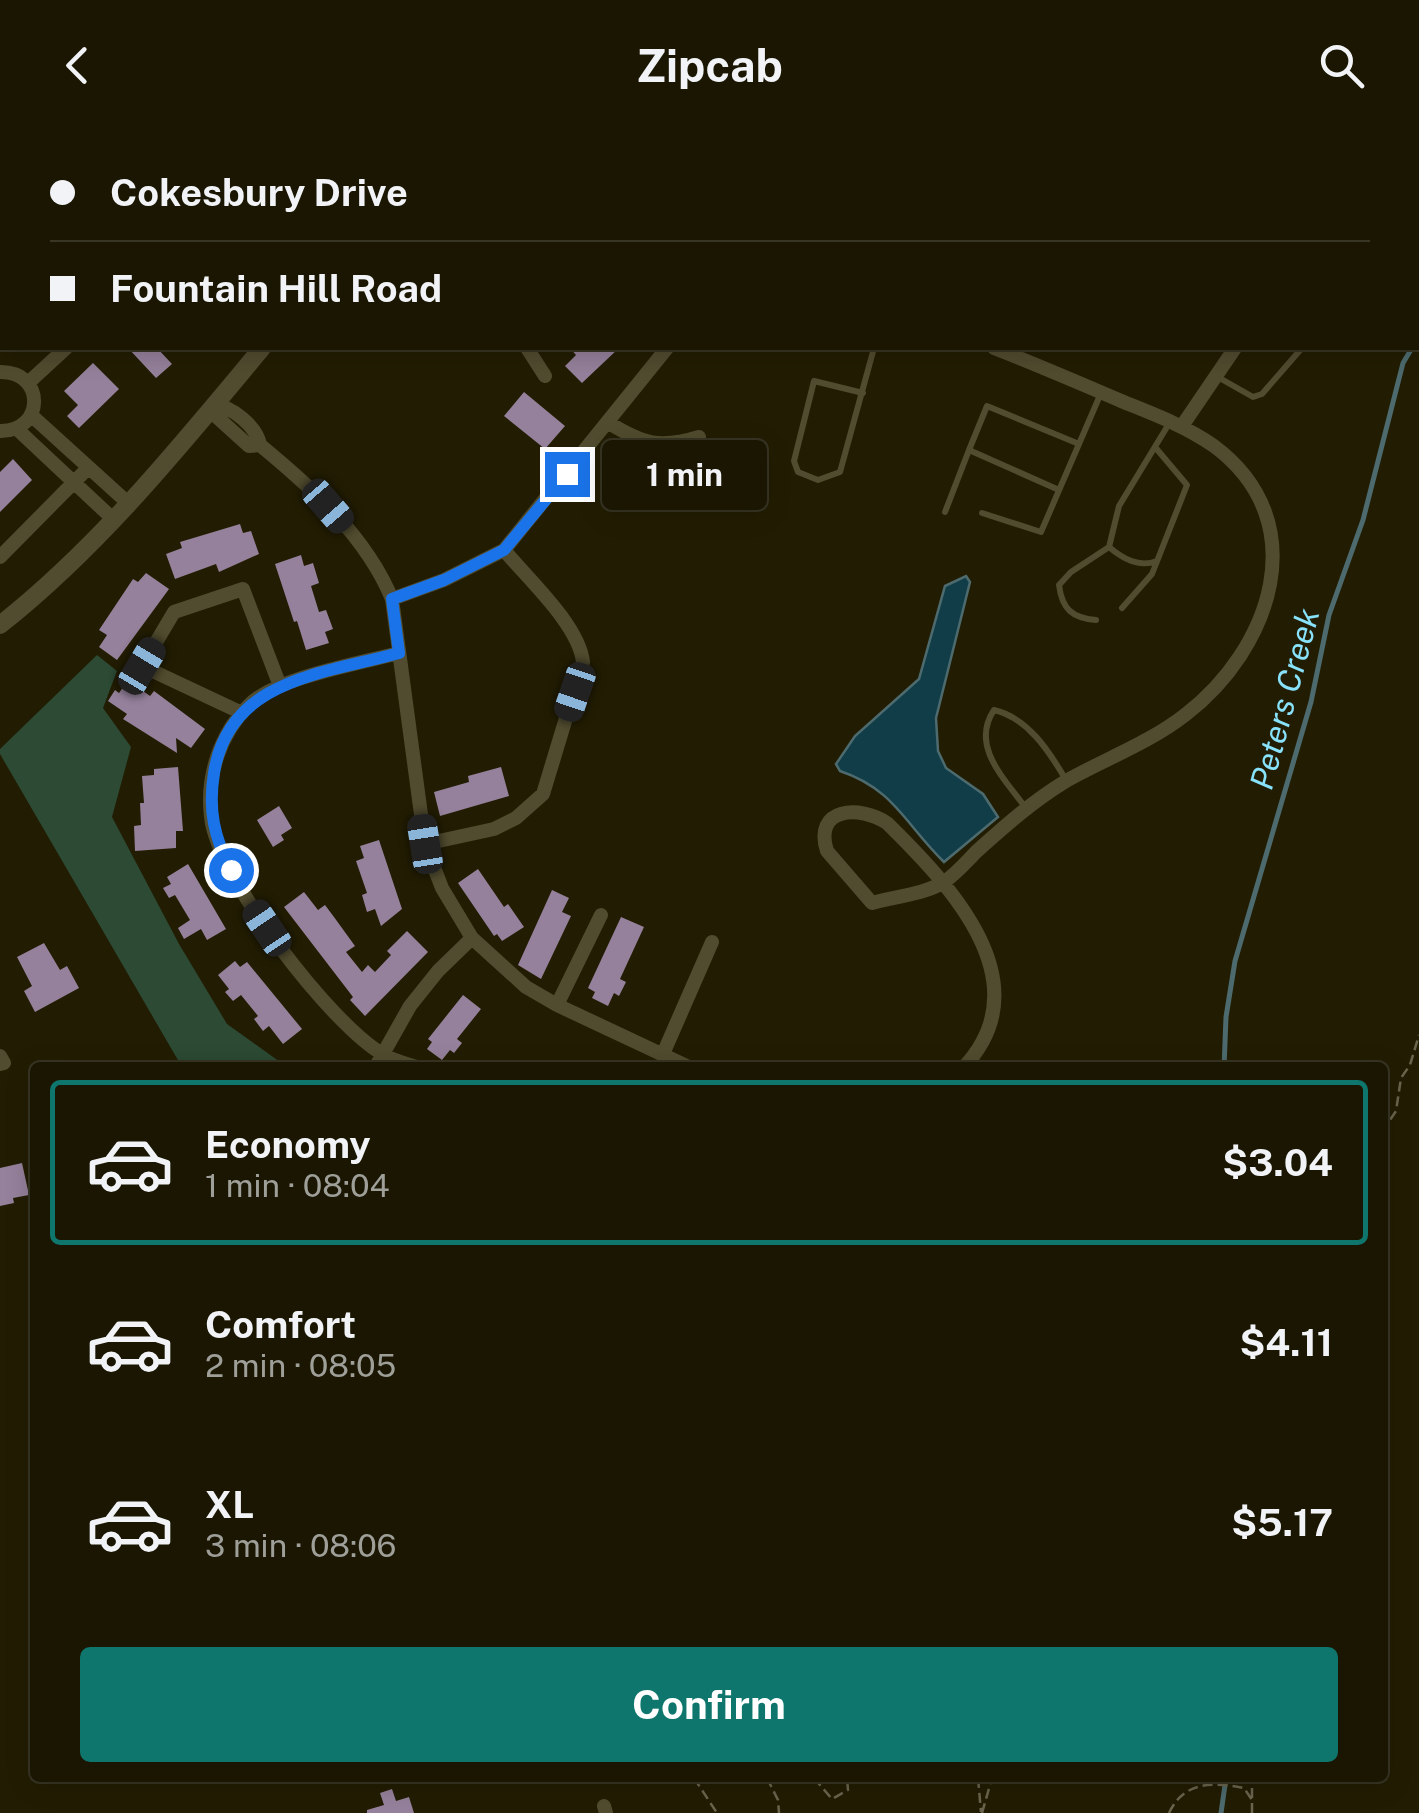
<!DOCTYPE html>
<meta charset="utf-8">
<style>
:root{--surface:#1a1602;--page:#231f0c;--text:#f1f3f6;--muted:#9f9f99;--line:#383524;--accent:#0f766e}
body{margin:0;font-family:"Public Sans",sans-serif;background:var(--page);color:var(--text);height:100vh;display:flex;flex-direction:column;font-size:38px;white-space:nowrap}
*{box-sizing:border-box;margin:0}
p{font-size:32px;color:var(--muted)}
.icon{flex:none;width:55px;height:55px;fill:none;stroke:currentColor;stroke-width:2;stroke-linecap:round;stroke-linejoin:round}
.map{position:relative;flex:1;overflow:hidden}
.sheet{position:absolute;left:30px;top:932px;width:1358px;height:720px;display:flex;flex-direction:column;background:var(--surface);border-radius:10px;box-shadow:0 5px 25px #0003,0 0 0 2px var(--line)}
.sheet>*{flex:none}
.guide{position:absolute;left:0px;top:0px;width:1420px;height:220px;box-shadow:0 5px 25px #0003,0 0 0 2px var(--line);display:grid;align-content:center;height:220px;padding:0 50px;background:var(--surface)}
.end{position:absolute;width:45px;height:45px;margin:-22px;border:12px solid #1a73e8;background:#fff;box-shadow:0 0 0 5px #fff}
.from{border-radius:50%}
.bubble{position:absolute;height:70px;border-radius:10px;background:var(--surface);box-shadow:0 5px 25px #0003,0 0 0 2px var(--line);font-size:32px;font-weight:700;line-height:70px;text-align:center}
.car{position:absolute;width:30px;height:60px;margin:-30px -15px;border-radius:12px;box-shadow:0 0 8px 2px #0007;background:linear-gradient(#222 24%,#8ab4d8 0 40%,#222 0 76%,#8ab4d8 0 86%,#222 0)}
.guide b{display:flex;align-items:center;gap:35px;height:95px;font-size:38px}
.guide b+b{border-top:2px solid var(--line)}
.guide i{width:25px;height:25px;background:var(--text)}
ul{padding:18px 0 0;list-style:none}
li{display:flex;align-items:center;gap:30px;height:165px;margin:0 20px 15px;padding:0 30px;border:5px solid transparent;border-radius:10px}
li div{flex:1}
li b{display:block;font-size:38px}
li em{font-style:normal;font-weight:700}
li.on{border-color:var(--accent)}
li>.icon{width:90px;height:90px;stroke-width:1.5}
.cta{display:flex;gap:20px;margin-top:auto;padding:20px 50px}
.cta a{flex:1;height:115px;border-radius:10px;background:var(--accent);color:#fff;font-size:40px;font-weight:700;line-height:115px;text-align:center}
header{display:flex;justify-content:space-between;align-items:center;height:130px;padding:0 50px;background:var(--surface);font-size:45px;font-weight:700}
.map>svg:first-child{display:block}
</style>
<header><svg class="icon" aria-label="back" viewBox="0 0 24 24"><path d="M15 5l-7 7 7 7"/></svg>Zipcab<svg class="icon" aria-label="search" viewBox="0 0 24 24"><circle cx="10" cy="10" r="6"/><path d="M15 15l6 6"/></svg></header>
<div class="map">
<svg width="1419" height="1683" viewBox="0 0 1419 1683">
<rect width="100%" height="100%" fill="#221d02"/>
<!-- green -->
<path fill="#2c4a34" d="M97 525 117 541 103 578 131 617 112 687 179 814 227 894 287 937H182L0 624V619Z"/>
<!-- water -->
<path fill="#113d48" stroke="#4d6b6e" stroke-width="2.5" d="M966 446 970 452 936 588 938 621 946 638 983 664 998 687 944 732C905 694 894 659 840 641L836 634 855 606 919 549 945 456Z"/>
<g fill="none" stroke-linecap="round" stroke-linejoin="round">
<!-- stream -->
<path stroke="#4d6b6e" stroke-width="5" d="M1418 206 1419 201
M1224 938 1226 887 1235 831 1311 572 1329 485 1363 390 1403 233 1412 218
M1221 1683 1226 1648"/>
</g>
<!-- building -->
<path fill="#95819b" d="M128 218H157L172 234 156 248Z
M570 218H619L582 253 565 236 576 225Z
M93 233 119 259 79 298 67 286 78 275 64 261Z
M524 262 565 296 545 319 504 286Z
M13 329 32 350 0 382V342Z
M240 394 243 403 251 401 259 424 219 442 216 434 175 449 166 424 182 418 180 412Z
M301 425 304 436 313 433 319 453 311 456 319 482 326 480 333 499 325 502 329 513 306 520 297 491 294 492 275 434Z
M146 443 169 459 117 530 99 517 107 505 99 500 133 449 138 452Z
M128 550 150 566 154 561 205 599 191 618 176 608 177 623 123 589 127 584 108 571 115 560 119 563Z
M178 637 183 701H176V718L135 721 134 696 141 695 140 673H144L142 646 154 645V639Z
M501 637 509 666 440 686 434 662 469 652 468 646Z
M279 676 292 698 281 705 284 710 273 717 257 690Z
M379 710 402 779 381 796 375 779 367 782 362 765 367 763 356 731 364 728 360 716Z
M188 734 226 799 207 810 201 799 184 809 178 798 190 790 175 765 169 768 163 758 171 754 167 747Z
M478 739 504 777 508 774 524 797 502 811 497 804 494 806 458 753Z
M552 760 569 768 562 782 571 786 541 849 518 835Z
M304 762 318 780 325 775 334 787 355 816 346 822 362 842 368 835 375 842 391 825 387 821 407 801 428 822 365 886 350 870 353 867 284 777Z
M621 787 644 797 620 849 626 852 619 866 614 863 608 876 592 868 595 862 588 858Z
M44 813 60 840 67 836 79 858 35 882 24 861 32 856 17 827Z
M235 831 240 837 247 832 302 899 283 914 269 896 263 901 254 889 258 886 241 865 233 871 225 862 229 859 218 845Z
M463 865 481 879 457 909 462 913 454 923 450 920 442 930 427 919 432 912 428 909Z
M22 1033 29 1065 13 1068 14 1073 0 1076V1038Z
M392 1659 396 1671 409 1667 414 1683H367V1680L384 1675 380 1663Z"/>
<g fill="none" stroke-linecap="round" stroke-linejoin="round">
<!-- path -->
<path stroke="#6a654e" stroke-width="2.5" stroke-dasharray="10 5" stroke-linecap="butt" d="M1382 1002 1396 981 1401 948 1410 935 1419 905
M694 1648 717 1683
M767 1648 778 1670 779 1683
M814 1648 832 1669 848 1660 847 1648
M978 1648 981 1682
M1200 1648 1206 1654
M982 1683 992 1648
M1169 1683C1184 1651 1213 1652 1244 1658L1252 1670
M1252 1683V1653L1255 1648"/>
<!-- service -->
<path stroke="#514c2f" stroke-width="6" d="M949 0 951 2
M913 2 914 0
M1216 246 1253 267 1262 264 1302 218
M863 263 814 251 794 331 798 342 818 350 840 342 874 218
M1059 360 969 320 987 276 1079 314
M945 382 969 320
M982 383 1041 402 1101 263
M1109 417C1123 429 1139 438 1157 431
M1122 478 1152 444 1187 355 1155 317
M1096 490C1072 488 1062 479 1059 455L1071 442 1109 417 1119 376 1170 292
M1025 677C1004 648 970 616 994 580 1028 588 1049 621 1066 650"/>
<!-- minor -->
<path stroke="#514c2f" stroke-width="14" d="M212 0 213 2
M758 0 759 2
M870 0 871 2
M693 2 696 0
M527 218 545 246
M0 242C46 241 45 302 0 301
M28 253 66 218
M31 285 128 373
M609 293C643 314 660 319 699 307
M1182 296 1235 218
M17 299 113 389
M260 315 249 316 217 287 214 275C232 276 257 297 260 315 311 357 366 406 392 469L425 714 442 758 472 808 526 857 557 875 691 938
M0 427 88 338
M392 469 444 450 504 420 667 218
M399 523C361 533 275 548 249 575 220 604 206 646 211 687 217 747 332 896 384 925 394 931 408 934 420 938
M242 583 142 536 174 482 243 459 280 556
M425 714 494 699 516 688 543 664 583 532C579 495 528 449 504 420
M557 875 601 785
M663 924 712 812
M0 926 4 933 0 934
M375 938 410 876 438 841 472 808
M963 938C1044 853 950 755 887 693 860 675 813 677 827 721L872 773C893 767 925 764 944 752 956 744 967 731 977 721 1006 695 1033 671 1066 651 1105 629 1149 613 1185 585 1271 519 1316 392 1214 316 1187 297 1156 285 1126 273 1082 254 1038 235 994 218
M604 1676 606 1683"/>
<!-- tertiary -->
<path stroke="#514c2f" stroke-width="18" d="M440 2 442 0
M0 495C100 416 181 315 262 218"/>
</g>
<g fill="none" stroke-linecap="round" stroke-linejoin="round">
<!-- route -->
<path stroke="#1a73e8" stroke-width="12" d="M231 740C214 707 208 680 214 643 229 549 323 544 399 523L392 469 444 450 504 420 567 344"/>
</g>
<g text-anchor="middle" stroke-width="10" stroke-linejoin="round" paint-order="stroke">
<!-- water labels -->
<g font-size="32" font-style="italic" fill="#88e2fc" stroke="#221d02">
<text transform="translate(1285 569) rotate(-75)" y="11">Peters Creek</text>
</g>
</g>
</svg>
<i class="end from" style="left:231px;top:740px"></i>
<i class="end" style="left:567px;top:344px"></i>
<div class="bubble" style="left:602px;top:310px;width:165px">1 min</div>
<i class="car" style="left:328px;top:376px;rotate:139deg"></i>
<i class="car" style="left:142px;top:536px;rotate:31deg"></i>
<i class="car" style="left:575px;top:562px;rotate:199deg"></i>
<i class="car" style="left:425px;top:714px;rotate:351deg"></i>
<i class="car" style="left:267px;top:798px;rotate:326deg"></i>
<div class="guide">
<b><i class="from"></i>Cokesbury Drive</b>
<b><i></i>Fountain Hill Road</b>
</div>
<section class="sheet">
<ul>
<li class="on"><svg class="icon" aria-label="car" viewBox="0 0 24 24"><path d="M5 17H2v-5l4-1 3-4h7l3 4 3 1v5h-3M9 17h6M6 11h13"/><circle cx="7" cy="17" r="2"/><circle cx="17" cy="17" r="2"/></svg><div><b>Economy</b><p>1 min · 08:04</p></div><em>$3.04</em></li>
<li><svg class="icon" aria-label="car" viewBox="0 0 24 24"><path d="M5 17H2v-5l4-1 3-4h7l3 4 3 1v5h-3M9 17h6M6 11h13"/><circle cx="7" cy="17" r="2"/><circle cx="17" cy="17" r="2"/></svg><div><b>Comfort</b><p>2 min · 08:05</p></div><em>$4.11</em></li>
<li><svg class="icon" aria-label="car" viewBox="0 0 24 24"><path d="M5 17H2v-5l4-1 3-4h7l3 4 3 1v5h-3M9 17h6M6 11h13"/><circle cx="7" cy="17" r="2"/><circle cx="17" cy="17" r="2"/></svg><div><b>XL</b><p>3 min · 08:06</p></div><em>$5.17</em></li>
</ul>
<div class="cta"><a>Confirm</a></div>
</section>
</div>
